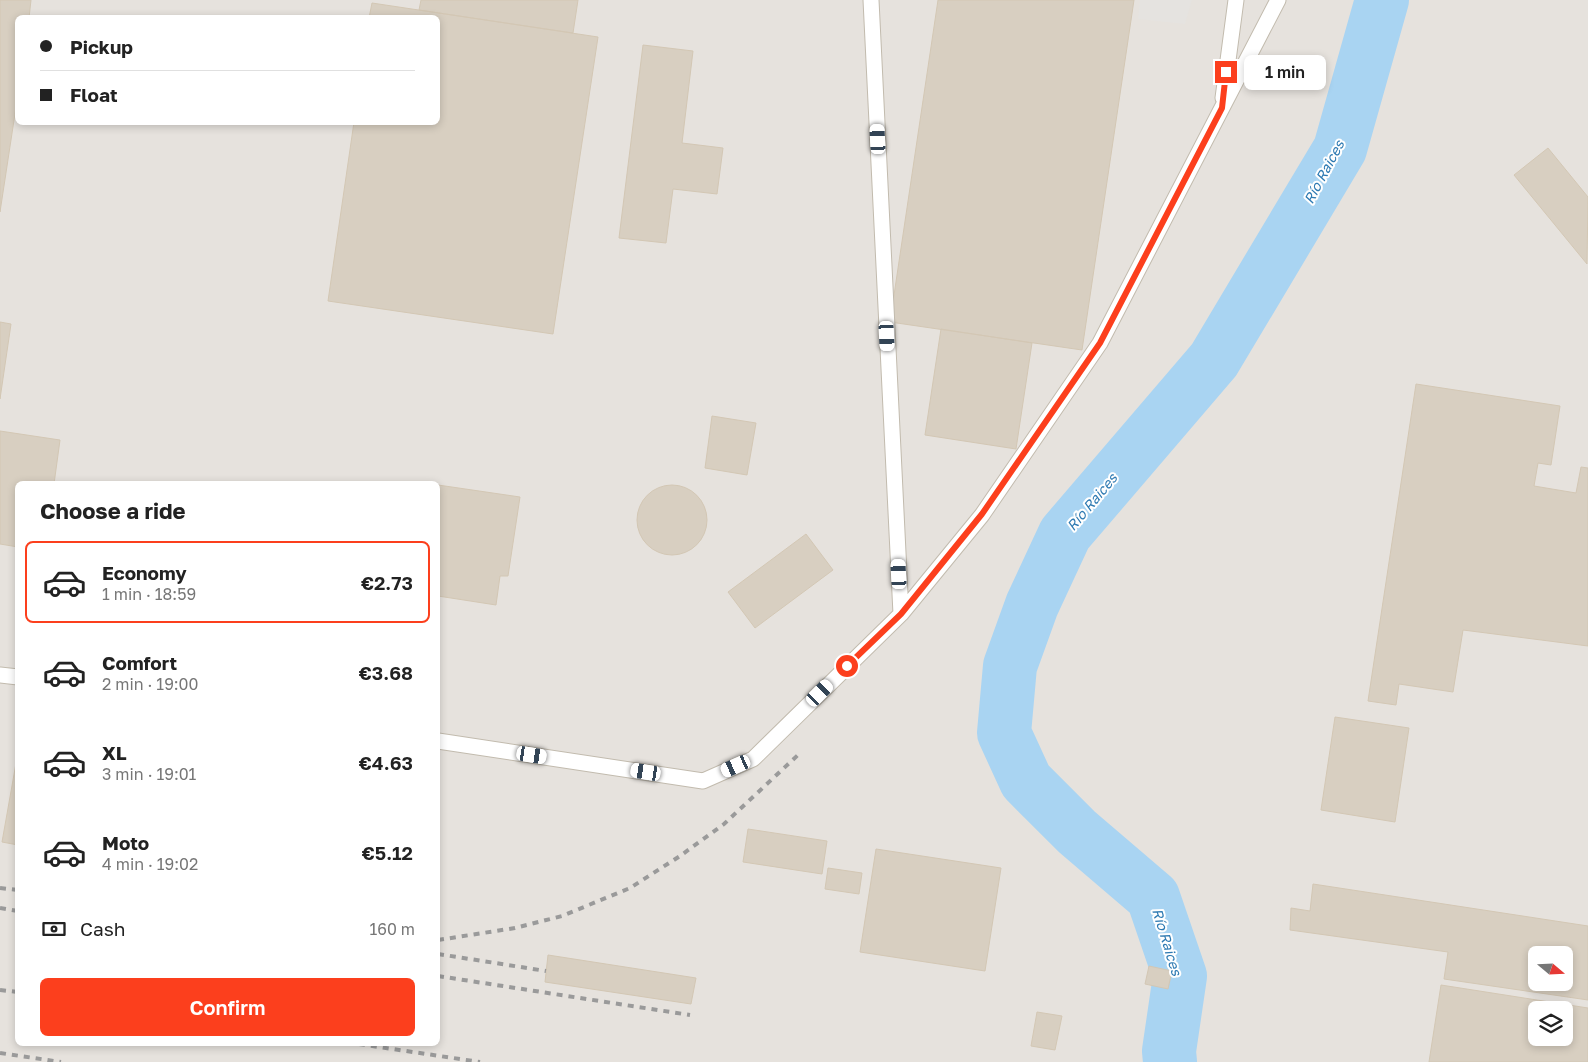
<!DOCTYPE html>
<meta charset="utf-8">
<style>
:root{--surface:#fff;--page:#f2f2f2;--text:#222;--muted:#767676;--line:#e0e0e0;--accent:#fc3f1d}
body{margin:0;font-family:"Golos Text",sans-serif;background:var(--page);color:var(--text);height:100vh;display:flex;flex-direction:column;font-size:19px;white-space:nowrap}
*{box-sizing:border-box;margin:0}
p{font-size:16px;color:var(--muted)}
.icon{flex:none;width:28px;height:28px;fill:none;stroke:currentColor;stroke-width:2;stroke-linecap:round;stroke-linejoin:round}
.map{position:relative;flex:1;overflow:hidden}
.side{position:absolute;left:15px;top:481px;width:425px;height:565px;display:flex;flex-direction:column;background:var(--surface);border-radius:8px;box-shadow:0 2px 8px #0003}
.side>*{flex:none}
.banner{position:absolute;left:15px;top:15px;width:425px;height:110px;border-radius:8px;box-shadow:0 2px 8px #0003;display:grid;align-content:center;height:110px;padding:0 25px;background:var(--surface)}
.needle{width:32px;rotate:109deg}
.tools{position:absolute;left:1528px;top:946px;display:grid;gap:10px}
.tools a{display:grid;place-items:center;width:45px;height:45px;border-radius:8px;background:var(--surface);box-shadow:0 2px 8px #0003;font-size:25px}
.end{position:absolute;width:22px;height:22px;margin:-11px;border:6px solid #fc3f1d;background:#fff;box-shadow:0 0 0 2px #fff}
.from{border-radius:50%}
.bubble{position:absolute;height:35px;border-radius:8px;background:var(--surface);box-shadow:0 2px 8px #0003;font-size:16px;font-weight:600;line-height:35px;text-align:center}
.car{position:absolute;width:15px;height:30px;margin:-15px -8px;border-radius:6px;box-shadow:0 0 4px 1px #0007;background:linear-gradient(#fff 24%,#345 0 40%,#fff 0 76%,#345 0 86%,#fff 0)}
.banner b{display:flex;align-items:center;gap:18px;height:48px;font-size:19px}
.banner b+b{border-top:1px solid var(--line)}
.banner i{width:12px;height:12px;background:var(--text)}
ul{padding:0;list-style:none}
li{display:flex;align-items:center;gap:15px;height:82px;margin:0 10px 8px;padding:0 15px;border:2px solid transparent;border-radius:8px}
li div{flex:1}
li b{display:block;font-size:19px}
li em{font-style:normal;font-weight:600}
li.current{border-color:var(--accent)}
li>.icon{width:45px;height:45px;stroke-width:1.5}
h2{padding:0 25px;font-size:22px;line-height:60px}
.pay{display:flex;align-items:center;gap:12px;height:55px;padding:0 25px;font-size:19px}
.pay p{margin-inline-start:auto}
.primary-button{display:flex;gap:10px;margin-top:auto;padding:10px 25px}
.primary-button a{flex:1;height:58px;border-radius:8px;background:var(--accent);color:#fff;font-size:20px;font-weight:600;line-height:58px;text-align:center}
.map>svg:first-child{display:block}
</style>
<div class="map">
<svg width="1588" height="1062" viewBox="0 0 1588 1062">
<rect width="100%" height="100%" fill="#f6f3ec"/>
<!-- industrial -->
<path fill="#e6e2dd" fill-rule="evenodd" d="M0 0H1588V1062H0ZM18 18H438V122H18ZM18 484H438V1044H18ZM1536 955H1564V982H1536ZM1536 1010H1564V1038H1536Z"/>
<!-- parking -->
<path fill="#e5e3e0" d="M1140 0H1192L1185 24 1138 19Z"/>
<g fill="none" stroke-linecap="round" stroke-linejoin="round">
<!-- river -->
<path stroke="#a9d4f2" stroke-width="54" d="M1170 1062 1169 1051 1180 976 1153 897 1077 832 1026 781 1004 733 1010 666 1032 605 1065 534 1214 360 1340 149 1382 0"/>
</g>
<!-- building -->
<path fill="#d8cfc1" stroke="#d3c7b4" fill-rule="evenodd" d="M0 0H31L29 18H18V94L0 212Z
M421 0H578L573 33 419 10Z
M938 0H1134L1082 350 890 322Z
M372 3 598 37 553 334 328 301 354 122H438V18H369Z
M643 45 693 51 682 143 723 148 717 194 673 189 666 243 619 238Z
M1548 148 1588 197 1587 264 1514 175Z
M0 322 11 324 0 399Z
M941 329 1032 343 1016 449 925 435Z
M1416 384 1560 406 1551 465 1538 463 1534 486 1576 493 1581 467 1588 468V646L1463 630 1453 692 1399 684 1396 705 1368 701Z
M712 416 756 423 747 475 705 468Z
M0 431 60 440 54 484H18V547L0 544Z
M637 520a35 35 0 1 1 70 0a35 35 0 1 1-70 0Z
M438 485 520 497 508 576H500L496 605 438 596Z
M806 534 833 570 755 628 728 592Z
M1335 717 1409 728 1395 822 1321 810Z
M18 752V845L2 842Z
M748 829 827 841 822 874 743 862Z
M876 849 1001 868 985 971 860 952Z
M828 868 862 873 859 894 825 889Z
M1313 884 1588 926V1000L1444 979 1448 952 1290 930 1291 908 1310 911ZM1536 955H1564V982H1536Z
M548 955 696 978 691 1004 545 982Z
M1149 966 1172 971 1168 989 1145 984Z
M1441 985 1588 1008V1062H1429ZM1536 1010H1564V1038H1536Z
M1037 1012 1062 1016 1055 1050 1031 1046Z"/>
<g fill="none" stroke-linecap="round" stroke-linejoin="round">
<!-- lane casing -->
<g stroke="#c2bbae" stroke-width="17">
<path id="lane" d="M871 0 901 614
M1223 98 1236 0
M0 675 18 677
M438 741 703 781 753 759 901 614 982 515 1100 343 1278 0"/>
</g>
<!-- lane -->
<use href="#lane" stroke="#fff" stroke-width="15"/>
<!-- rail -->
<path stroke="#9a9a9a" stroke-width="4" stroke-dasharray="6 6" stroke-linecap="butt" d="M0 888 18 890
M0 908 18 911
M438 940 515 928 562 916 630 888 680 856 724 824 799 754
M438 954 546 971
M438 976 690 1015
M0 990 18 992
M359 1044 480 1062
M0 1053 61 1062"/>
</g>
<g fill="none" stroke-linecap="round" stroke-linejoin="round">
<!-- route -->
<path stroke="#fc3f1d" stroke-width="6" d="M847 666 901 614 982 514 1100 343 1222 108 1226 72"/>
</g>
<g text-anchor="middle" stroke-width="4" stroke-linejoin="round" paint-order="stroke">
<!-- water labels -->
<g font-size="14" font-style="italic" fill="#2e7ab2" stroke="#fff">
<text transform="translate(1324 172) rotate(-62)" y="5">Río Raices</text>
<text transform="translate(1092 502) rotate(-50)" y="5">Río Raices</text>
<text transform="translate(1167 942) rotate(73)" y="5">Río Raices</text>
</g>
</g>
</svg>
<div class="tools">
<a><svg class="needle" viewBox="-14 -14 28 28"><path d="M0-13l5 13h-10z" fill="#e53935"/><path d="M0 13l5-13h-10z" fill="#767676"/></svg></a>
<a><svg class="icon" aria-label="layers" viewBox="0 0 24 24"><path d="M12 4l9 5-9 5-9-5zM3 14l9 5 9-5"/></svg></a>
</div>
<i class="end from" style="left:847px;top:666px"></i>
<i class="end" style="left:1226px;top:72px"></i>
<div class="bubble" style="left:1244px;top:55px;width:82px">1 min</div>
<i class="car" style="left:878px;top:139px;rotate:357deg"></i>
<i class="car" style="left:887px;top:336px;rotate:177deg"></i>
<i class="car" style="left:899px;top:574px;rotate:357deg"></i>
<i class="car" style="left:820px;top:693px;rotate:45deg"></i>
<i class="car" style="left:532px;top:755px;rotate:99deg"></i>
<i class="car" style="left:736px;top:766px;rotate:246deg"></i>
<i class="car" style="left:646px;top:772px;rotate:279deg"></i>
<div class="banner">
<b><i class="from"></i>Pickup</b>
<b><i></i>Float</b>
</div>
<section class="side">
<h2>Choose a ride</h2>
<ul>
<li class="current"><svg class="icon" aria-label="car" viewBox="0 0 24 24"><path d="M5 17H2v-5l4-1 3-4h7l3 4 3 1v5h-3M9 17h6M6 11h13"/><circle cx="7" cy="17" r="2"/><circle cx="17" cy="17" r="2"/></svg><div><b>Economy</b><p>1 min · 18:59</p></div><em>€2.73</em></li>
<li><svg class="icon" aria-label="car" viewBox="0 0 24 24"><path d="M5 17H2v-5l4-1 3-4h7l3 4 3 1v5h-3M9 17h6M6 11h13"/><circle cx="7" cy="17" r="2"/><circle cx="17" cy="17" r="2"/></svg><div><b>Comfort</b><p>2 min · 19:00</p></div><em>€3.68</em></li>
<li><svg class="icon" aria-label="car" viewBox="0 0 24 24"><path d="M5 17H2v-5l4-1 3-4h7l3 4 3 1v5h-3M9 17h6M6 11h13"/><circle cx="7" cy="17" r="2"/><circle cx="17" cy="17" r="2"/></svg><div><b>XL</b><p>3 min · 19:01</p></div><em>€4.63</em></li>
<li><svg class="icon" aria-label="car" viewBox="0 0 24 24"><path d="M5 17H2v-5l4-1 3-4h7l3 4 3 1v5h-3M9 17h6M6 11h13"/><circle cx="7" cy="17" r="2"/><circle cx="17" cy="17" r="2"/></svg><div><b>Moto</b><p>4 min · 19:02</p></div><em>€5.12</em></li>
</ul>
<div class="pay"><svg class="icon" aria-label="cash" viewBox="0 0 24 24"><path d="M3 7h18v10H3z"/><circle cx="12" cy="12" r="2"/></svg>Cash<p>160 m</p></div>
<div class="primary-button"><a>Confirm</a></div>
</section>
</div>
